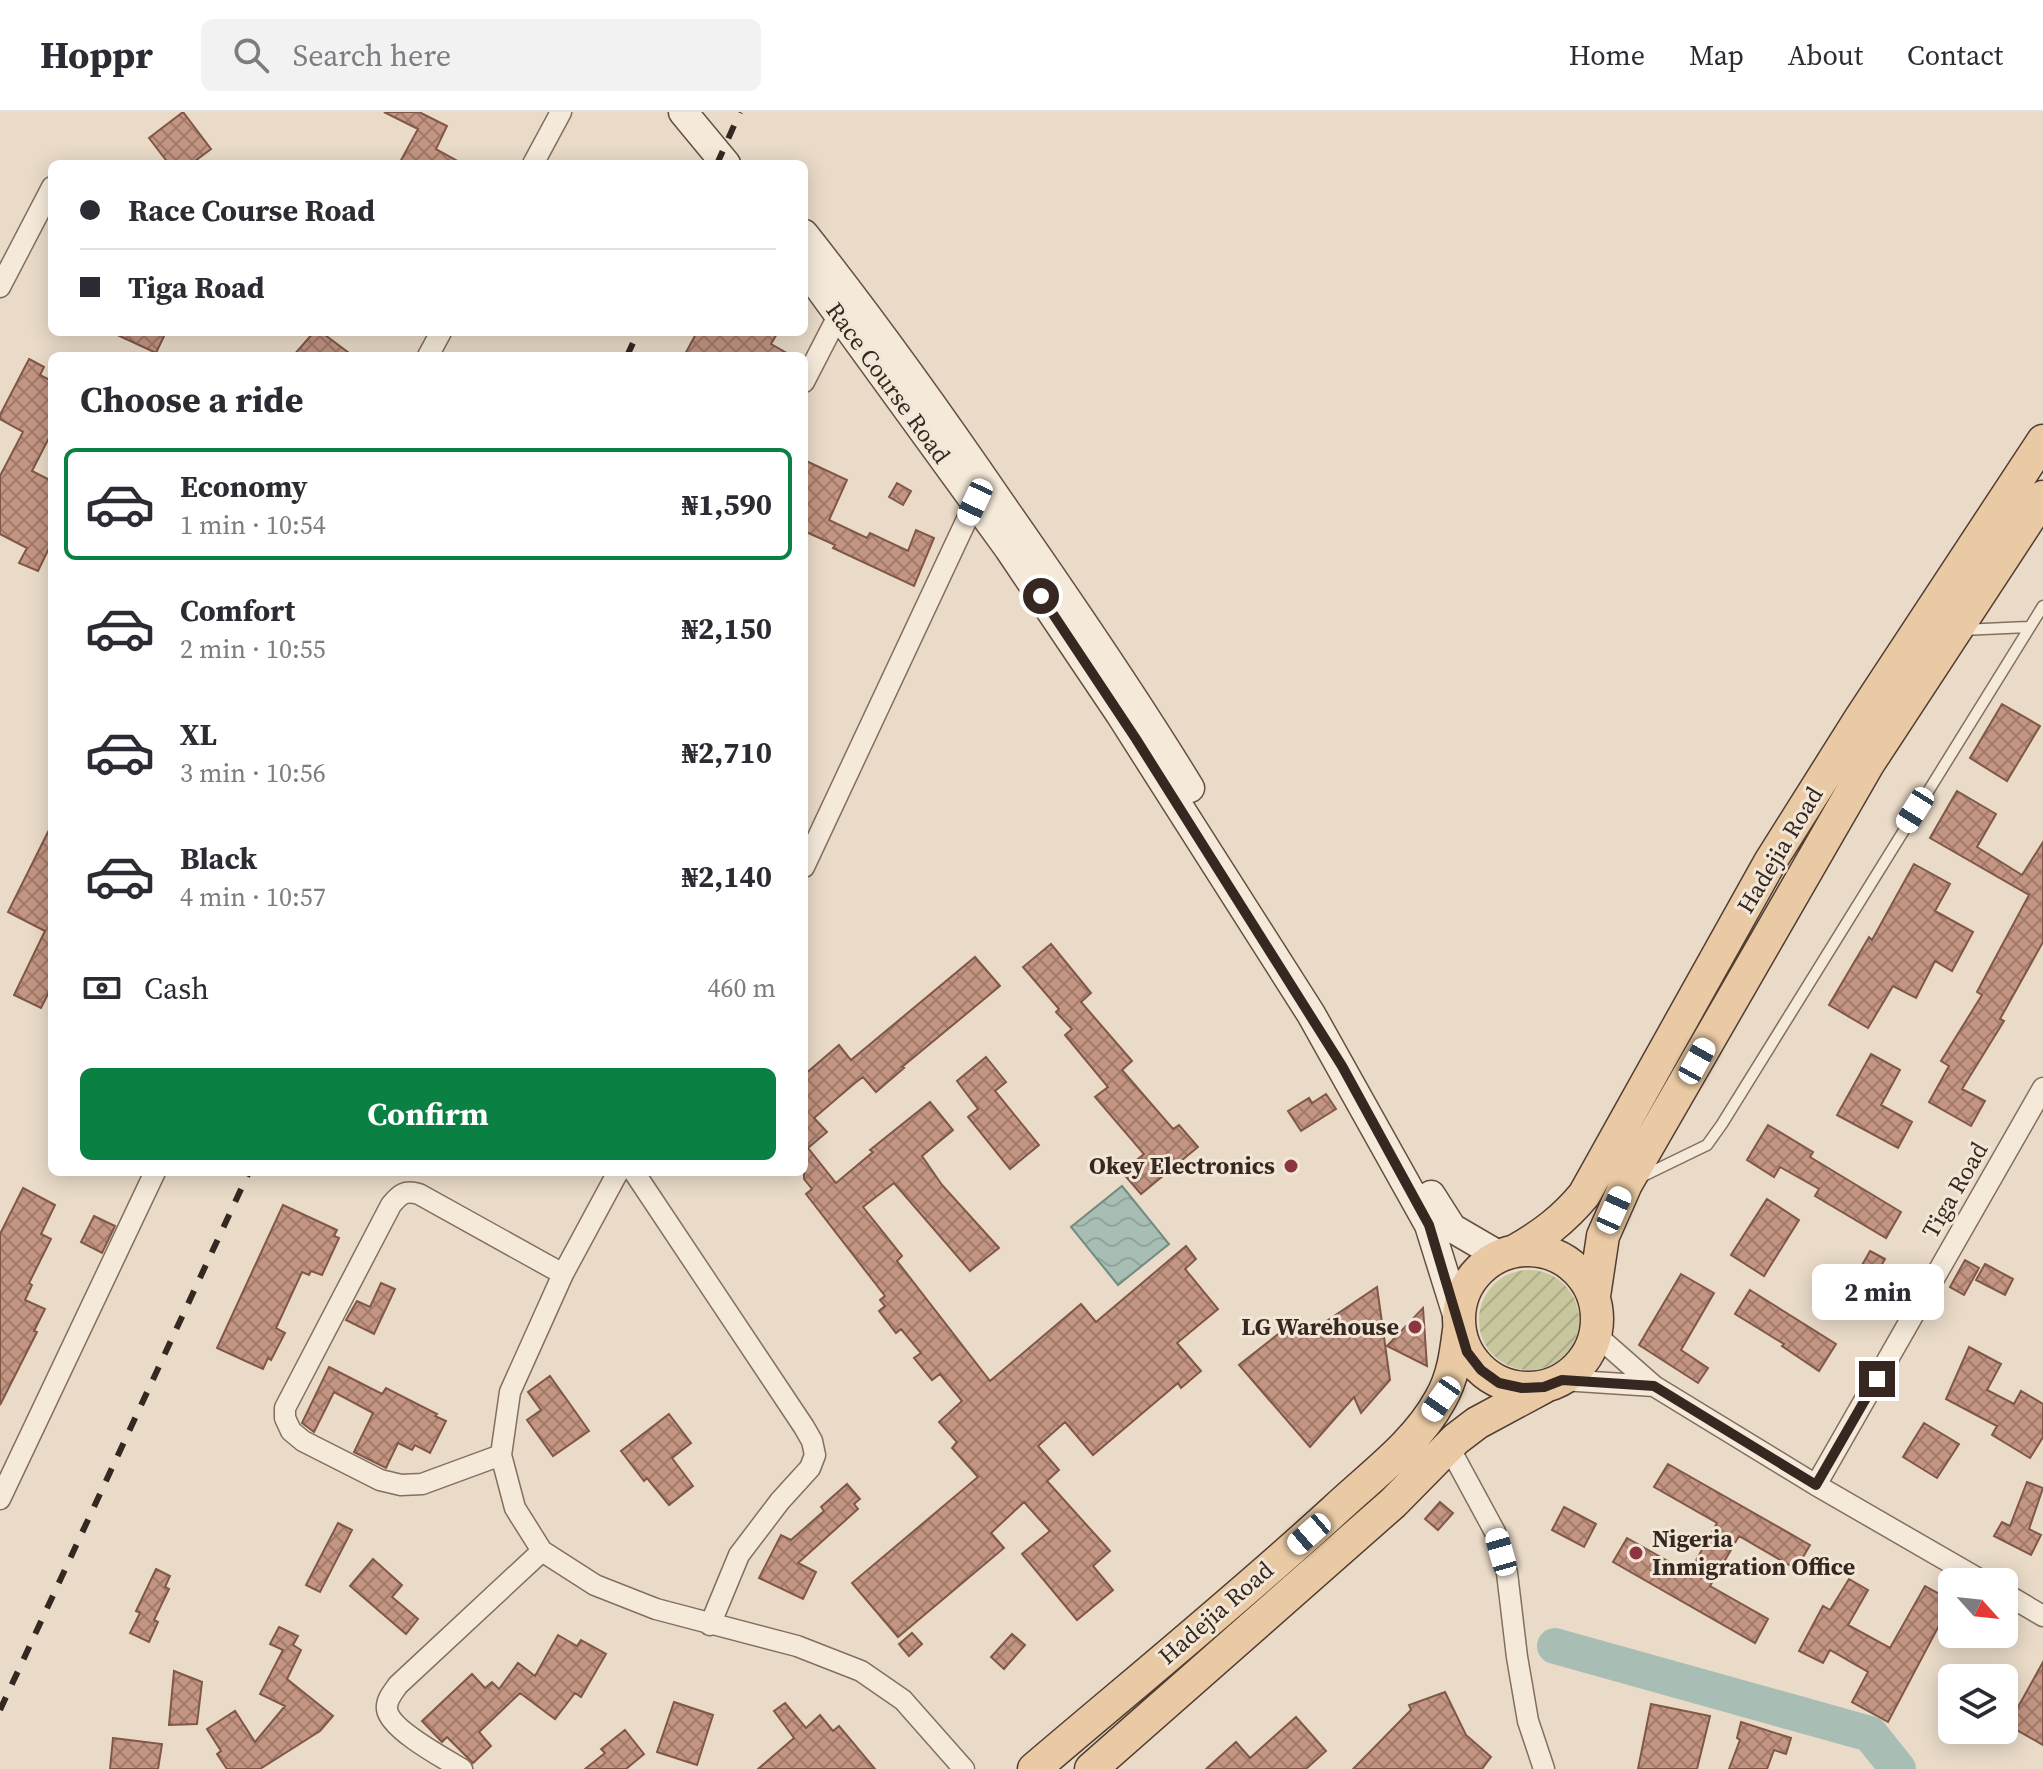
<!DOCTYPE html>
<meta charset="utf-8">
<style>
:root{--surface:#fff;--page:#f2f2f3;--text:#2b2b33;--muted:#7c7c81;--line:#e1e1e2;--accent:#0b8043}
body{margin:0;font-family:"Source Serif 4",serif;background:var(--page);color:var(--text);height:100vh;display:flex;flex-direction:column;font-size:30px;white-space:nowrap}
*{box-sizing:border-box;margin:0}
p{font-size:26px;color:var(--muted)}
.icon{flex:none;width:44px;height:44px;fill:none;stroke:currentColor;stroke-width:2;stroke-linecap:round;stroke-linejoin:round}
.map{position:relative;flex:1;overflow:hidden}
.sheet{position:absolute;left:48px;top:240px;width:760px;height:824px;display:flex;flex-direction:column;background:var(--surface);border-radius:12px;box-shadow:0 4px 20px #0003}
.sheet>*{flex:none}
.hud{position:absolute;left:48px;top:48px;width:760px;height:176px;border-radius:12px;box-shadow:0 4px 20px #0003;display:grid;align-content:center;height:176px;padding:0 32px;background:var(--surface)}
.needle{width:52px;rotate:117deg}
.buttons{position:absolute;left:1938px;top:1456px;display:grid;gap:16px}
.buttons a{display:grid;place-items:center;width:80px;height:80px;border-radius:12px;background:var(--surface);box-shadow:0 4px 20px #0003;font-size:40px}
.end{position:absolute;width:36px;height:36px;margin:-18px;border:10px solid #362821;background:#fff;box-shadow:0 0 0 4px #fff}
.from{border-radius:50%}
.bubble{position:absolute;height:56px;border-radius:12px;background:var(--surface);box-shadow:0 4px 20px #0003;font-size:26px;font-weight:700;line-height:56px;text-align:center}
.car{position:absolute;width:24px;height:48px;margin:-24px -12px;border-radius:10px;box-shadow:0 0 6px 2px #0007;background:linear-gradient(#fff 24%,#345 0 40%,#fff 0 76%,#345 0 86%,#fff 0)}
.hud b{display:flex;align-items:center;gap:28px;height:76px;font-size:30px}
.hud b+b{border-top:2px solid var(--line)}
.hud i{width:20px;height:20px;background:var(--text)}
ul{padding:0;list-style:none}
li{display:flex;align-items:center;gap:24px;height:112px;margin:0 16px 12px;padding:0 16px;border:4px solid transparent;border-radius:12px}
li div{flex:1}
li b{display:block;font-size:30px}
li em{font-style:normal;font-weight:700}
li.selected{border-color:var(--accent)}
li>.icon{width:72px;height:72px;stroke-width:1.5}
h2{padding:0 32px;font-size:36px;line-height:96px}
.pay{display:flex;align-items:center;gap:20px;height:88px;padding:0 32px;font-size:30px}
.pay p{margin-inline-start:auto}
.primary-button{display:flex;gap:16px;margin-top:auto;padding:16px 32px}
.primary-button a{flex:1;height:92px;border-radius:12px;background:var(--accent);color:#fff;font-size:32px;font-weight:700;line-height:92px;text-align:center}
header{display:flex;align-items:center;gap:48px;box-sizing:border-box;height:112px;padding:0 40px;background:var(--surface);border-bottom:2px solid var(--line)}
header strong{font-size:38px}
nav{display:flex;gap:44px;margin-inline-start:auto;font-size:28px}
.search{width:560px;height:72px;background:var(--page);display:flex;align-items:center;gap:20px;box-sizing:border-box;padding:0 28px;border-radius:12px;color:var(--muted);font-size:30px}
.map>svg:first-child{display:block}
</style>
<header>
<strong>Hoppr</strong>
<div class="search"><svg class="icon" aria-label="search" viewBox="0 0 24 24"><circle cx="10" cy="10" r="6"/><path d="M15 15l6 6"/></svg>Search here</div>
<nav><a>Home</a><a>Map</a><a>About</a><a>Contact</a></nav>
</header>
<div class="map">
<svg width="2043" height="1657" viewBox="0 0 2043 1657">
<defs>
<pattern id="garden-furrows" width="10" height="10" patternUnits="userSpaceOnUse" patternTransform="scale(2)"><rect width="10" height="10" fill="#c7c69d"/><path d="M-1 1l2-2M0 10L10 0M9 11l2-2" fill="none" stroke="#acaa87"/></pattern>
<pattern id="water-waves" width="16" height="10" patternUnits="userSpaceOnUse" patternTransform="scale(2)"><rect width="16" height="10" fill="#a8beb5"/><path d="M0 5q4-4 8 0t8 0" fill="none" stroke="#91a39b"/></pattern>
<pattern id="building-cross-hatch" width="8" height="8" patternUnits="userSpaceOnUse" patternTransform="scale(2)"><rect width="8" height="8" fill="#c49582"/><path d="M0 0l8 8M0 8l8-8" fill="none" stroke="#a07a6a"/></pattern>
</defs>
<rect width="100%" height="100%" fill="#eadbc8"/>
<!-- garden -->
<path fill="url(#garden-furrows)" d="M1479 1208a50 50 0 1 1 100 0a50 50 0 1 1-100 0Z"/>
<!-- water -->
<path fill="url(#water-waves)" stroke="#708c81" stroke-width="2" d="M1122 1074 1169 1132 1118 1173 1071 1115Z"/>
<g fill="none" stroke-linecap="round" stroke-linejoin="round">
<!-- river -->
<path stroke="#a8beb5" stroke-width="36" d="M1555 1534 1870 1622 1898 1657"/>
</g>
<!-- building -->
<path fill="url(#building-cross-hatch)" stroke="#815747" stroke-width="2" d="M183 0 211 37 191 52H169L149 26Z
M384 0H419L447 14 436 37 463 52H399L418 17Z
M111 220H166L156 241Z
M314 220H321L353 244H293Z
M697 220H778L771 232 792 244H684Z
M29 247 44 255 40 263 52 269V320L32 359 52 369V430L38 459 19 451 27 436 0 422V364L23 320 0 307V303Z
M804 348 847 368 829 408 867 426 870 421 908 439 916 418 934 426 914 474 833 436 835 433 804 419Z
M897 371 911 379 903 393 889 385Z
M2002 592 2040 614 2007 669 1970 646Z
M1957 679 1996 702 1977 735 2022 763 2043 730V830L2000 907 2004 909 1962 977 1985 989 1971 1014 1929 990 1949 954 1941 949 1982 883 1977 880 2029 783 1930 726Z
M52 712V874L41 896 14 883 45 819 8 800Z
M1914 752 1950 772 1935 799 1973 820 1952 859 1935 849 1916 886 1893 874 1868 916 1829 893 1869 825 1872 828Z
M1051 832 1091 881 1081 890 1132 949 1122 958 1173 1017 1179 1013 1198 1035 1141 1082 1122 1060 1144 1042 1095 985 1108 975 1065 923 1072 917 1056 900 1059 897 1023 855Z
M975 845 1000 874 902 955 904 956 876 980 863 965 855 971 814 1006 827 1020 808 1036 836 1071 873 1040 870 1038 930 990 953 1018 922 1044 942 1073 999 1136 970 1159 894 1071 863 1095 902 1144 897 1149 990 1269 1081 1192 1096 1210 1186 1134 1196 1147 1185 1157 1218 1197 1177 1231 1201 1259 1181 1276 1178 1271 1093 1343 1065 1310 1038 1334 1059 1358 1047 1369 1110 1439 1093 1454 1113 1478 1077 1508 1022 1442 1050 1419 1024 1390 991 1421 1004 1436 898 1525 852 1471 978 1365 952 1336 957 1330 939 1310 962 1289 940 1262 932 1268 914 1246 921 1241 901 1217 896 1221 879 1199 885 1194 880 1188 885 1184 806 1082 812 1077 804 1067V963L839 933 851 948Z
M1871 942 1900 958 1881 993 1912 1010 1898 1036 1837 1003Z
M986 945 1006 970 995 979 1039 1033 1010 1057 968 1005 978 997 957 969Z
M1326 982 1336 997 1301 1019 1288 999 1309 986 1312 991Z
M1768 1013 1813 1040 1810 1045 1901 1100 1886 1126 1815 1084 1819 1077 1780 1055 1774 1065 1747 1048Z
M23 1076 55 1093 41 1122 51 1127 29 1171 32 1173 25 1188 45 1197 34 1219 37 1220 0 1293V1122Z
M1767 1087 1799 1108 1764 1164 1731 1143Z
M283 1093 337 1118 334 1124 339 1126 322 1163 311 1159 309 1163 302 1160 276 1216 285 1221 271 1248 268 1246 263 1257 217 1236Z
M94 1104 115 1114 102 1141 81 1130Z
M1870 1139 1885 1147 1855 1200 1840 1192Z
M1965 1148 1979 1156 1964 1183 1950 1175Z
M1985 1152 2013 1167 2005 1183 1976 1168Z
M1681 1162 1714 1181 1681 1238 1708 1256 1698 1271 1639 1233Z
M381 1171 395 1177 374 1222 346 1208 357 1189 370 1195Z
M1377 1175 1390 1268 1361 1301 1354 1285 1310 1335 1239 1253 1296 1208 1306 1223Z
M1750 1178 1836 1232 1819 1259 1782 1234 1784 1232 1735 1202Z
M1423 1196 1427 1254 1387 1234Z
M1969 1235 2001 1252 1987 1278 2014 1292 2021 1279 2043 1292V1325L2030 1346 1992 1323 1997 1314 1946 1287Z
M329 1255 382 1282 386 1276 437 1302 435 1304 446 1309 430 1341 415 1333 412 1338 398 1331 386 1356 354 1340 373 1301 334 1280 314 1320 302 1311Z
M550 1264 589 1319 553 1344 527 1308 541 1298 528 1280Z
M669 1302 691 1331 672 1346 693 1374 669 1393 647 1366 644 1369 621 1339Z
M1924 1311 1959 1332 1937 1366 1903 1345Z
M1668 1352 1810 1433 1796 1457 1739 1424 1710 1474 1768 1507 1755 1531 1613 1450 1627 1426 1689 1461 1717 1411 1654 1375Z
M2027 1370 2043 1376 2029 1417 2041 1423 2031 1443 1994 1424 2002 1410 2010 1414Z
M847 1372 860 1387 854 1392 858 1397 798 1451 816 1460 803 1487 759 1466 781 1423 791 1428 824 1399 821 1395Z
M1440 1390 1453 1401 1438 1418 1425 1407Z
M1564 1395 1596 1412 1584 1435 1552 1418Z
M338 1411 352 1418 320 1480 306 1473Z
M373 1447 402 1473 392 1485 418 1507 406 1522 350 1474Z
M156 1457 170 1464 165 1475 169 1477 154 1508 158 1510 149 1530 130 1521 140 1501 136 1499Z
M1849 1467 1868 1478 1848 1513 1890 1536 1925 1474 1952 1489 1888 1610 1852 1590 1868 1560 1830 1538 1823 1551 1799 1539 1823 1494 1830 1498Z
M279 1515 298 1524 293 1533 301 1538 287 1567 333 1604 320 1619 260 1657H227L217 1642 221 1639 207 1617 235 1599 255 1630 285 1594 260 1582 283 1538 270 1532Z
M912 1521 922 1532 909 1544 899 1532Z
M1012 1522 1025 1533 1004 1557 991 1545Z
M558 1523 577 1534 581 1528 606 1542 581 1585 575 1581 555 1607 520 1581 479 1620 491 1634 473 1651 447 1625 442 1630 422 1609 472 1562 485 1576 492 1570 499 1577 518 1551 535 1564Z
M2043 1550V1633L2008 1613Z
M174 1559 202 1570 197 1612 169 1613Z
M1445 1580 1466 1623 1491 1645 1482 1657H1353L1411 1598 1409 1593Z
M674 1590 713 1603 697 1653 657 1640Z
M785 1591 806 1616 820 1603 833 1619 839 1614 875 1657H758L794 1626 774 1599Z
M1651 1592 1710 1604 1697 1657H1638Z
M1296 1605 1326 1639 1306 1657H1206L1236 1630 1250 1646Z
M1741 1610 1791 1626 1786 1642 1774 1638 1767 1657H1729L1740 1628 1737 1626Z
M625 1618 644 1642 626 1657H585L605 1641 601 1637Z
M113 1626 162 1632 158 1657H110Z"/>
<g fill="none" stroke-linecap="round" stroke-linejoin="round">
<!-- lane casing -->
<g stroke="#846e5f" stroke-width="13">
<path id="lane" d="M1962 518 2028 515
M1639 1066 1707 1033 1722 1012 2043 494"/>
</g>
<!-- street casing -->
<g stroke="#846e5f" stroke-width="23">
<path id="street" d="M533 52 561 0
M0 175 52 75
M428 244 441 220
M804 270 839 202
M804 755 975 390
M618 1060 563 1162 510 1280 501 1343 515 1396 542 1439 595 1473 656 1497 797 1534 861 1559 903 1588 964 1657
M634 1060 804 1315 812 1329 815 1343 810 1356 780 1389 739 1443 710 1513
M1596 1223 1654 1274 1816 1373 1984 1470
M1562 1268 1654 1274
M1449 1335 1495 1420 1507 1461 1517 1545 1528 1609 1544 1657
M501 1343 422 1372 401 1373 380 1368 303 1329 291 1319 285 1306V1296L391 1093C400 1082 405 1078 419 1082L563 1162
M1816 1373 2043 976
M0 1387 155 1060
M2004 1481 2043 1504
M462 1657C445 1647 389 1617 387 1597 386 1588 393 1580 398 1573L542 1439"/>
</g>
<!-- secondary casing -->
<g stroke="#664f42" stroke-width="31">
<path id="secondary" d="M683 0 726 52
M804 122C873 209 938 300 1001 392 1066 485 1130 578 1190 676
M804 155 1009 437 1120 602 1311 902 1429 1113 1459 1209
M1431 1083 1452 1116 1500 1144"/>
</g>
<!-- primary casing -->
<g stroke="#523d32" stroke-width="35">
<path id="primary" d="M1459 1207a69 69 0 1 1 138 0a69 69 0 1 1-138 0Z
M1515 1139C1543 1123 1563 1108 1584 1083L1770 750 1860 607 2043 329
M1594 1184 1603 1124 1626 1072 1868 652 2043 385
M1034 1657C1135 1571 1238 1487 1335 1398 1371 1364 1416 1332 1440 1288 1453 1266 1456 1242 1459 1218
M1091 1657 1393 1391 1456 1327 1477 1311 1544 1275"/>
</g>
<!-- lane -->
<use href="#lane" stroke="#f5eada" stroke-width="10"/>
<!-- street -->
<use href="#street" stroke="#f5eada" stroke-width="20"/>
<!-- secondary -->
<use href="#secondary" stroke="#f5eada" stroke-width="28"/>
<!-- primary -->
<use href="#primary" stroke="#e9caa4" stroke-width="32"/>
<!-- rail -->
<path stroke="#362821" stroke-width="6" stroke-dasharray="14 14" stroke-linecap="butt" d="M717 52 740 0
M627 244 638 220
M0 1598 249 1060"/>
</g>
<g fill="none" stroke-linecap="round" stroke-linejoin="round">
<!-- route -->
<path stroke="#362821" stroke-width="10" d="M1041 484 1136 627 1342 954 1429 1113 1467 1240 1481 1258 1499 1271 1522 1276 1544 1275 1562 1268 1654 1274 1816 1373 1877 1267"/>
</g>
<!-- markers -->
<g fill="#8d3541" stroke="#f2e7d7" stroke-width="3">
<circle cx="1291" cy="1054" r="8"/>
<circle cx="1415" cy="1215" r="8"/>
<circle cx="1636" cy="1441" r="8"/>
</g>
<g text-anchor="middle" stroke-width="6" stroke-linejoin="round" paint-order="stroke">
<!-- street labels -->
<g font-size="24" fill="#362821" stroke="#f2e7d7">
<text transform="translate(888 271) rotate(54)" y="8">Race Course Road</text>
<text transform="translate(1780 738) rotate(-59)" y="8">Hadejia Road</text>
<text transform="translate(1955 1078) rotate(-60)" y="8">Tiga Road</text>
<text transform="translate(1216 1501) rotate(-41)" y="8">Hadejia Road</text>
</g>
<!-- poi labels -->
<g font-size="24" font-weight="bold" fill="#362821" stroke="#f2e7d7" text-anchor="end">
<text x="1275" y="1062">Okey Electronics</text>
<text x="1399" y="1223">LG Warehouse</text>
<text x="1652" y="1435" text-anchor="start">Nigeria<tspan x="1652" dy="28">Inmigration Office</tspan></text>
</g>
</g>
</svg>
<div class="buttons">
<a><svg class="needle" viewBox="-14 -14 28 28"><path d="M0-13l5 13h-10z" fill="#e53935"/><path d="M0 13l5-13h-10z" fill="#7c7c81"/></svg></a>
<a><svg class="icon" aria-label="layers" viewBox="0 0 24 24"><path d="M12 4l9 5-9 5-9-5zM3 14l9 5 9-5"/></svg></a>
</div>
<i class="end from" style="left:1041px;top:484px"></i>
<i class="end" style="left:1877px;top:1267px"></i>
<div class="bubble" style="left:1812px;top:1152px;width:132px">2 min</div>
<i class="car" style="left:975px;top:390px;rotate:205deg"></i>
<i class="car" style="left:1915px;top:698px;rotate:212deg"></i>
<i class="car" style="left:1697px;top:949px;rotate:29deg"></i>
<i class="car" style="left:1614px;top:1098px;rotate:24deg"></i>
<i class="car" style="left:1441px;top:1287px;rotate:215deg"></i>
<i class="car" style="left:1309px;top:1422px;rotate:229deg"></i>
<i class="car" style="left:1501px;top:1440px;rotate:344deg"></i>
<div class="hud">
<b><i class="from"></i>Race Course Road</b>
<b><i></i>Tiga Road</b>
</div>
<section class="sheet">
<h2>Choose a ride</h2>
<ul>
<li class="selected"><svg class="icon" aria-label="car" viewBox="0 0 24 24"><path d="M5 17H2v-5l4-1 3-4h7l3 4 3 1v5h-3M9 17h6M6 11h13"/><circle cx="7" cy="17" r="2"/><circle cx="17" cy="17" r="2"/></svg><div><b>Economy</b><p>1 min · 10:54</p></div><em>₦1,590</em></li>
<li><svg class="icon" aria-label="car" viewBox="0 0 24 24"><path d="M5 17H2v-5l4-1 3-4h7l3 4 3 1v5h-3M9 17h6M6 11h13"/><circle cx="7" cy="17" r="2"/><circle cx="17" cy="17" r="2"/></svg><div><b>Comfort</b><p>2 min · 10:55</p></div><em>₦2,150</em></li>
<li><svg class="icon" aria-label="car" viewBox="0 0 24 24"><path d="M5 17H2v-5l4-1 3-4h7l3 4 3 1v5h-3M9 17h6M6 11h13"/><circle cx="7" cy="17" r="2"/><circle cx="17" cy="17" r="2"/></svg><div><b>XL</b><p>3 min · 10:56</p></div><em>₦2,710</em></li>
<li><svg class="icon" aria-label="car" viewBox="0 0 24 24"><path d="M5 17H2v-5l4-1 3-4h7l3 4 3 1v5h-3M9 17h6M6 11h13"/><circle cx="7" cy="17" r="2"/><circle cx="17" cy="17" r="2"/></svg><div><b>Black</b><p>4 min · 10:57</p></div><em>₦2,140</em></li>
</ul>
<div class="pay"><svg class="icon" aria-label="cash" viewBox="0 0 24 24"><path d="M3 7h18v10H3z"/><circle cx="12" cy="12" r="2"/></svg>Cash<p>460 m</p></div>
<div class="primary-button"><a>Confirm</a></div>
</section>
</div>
